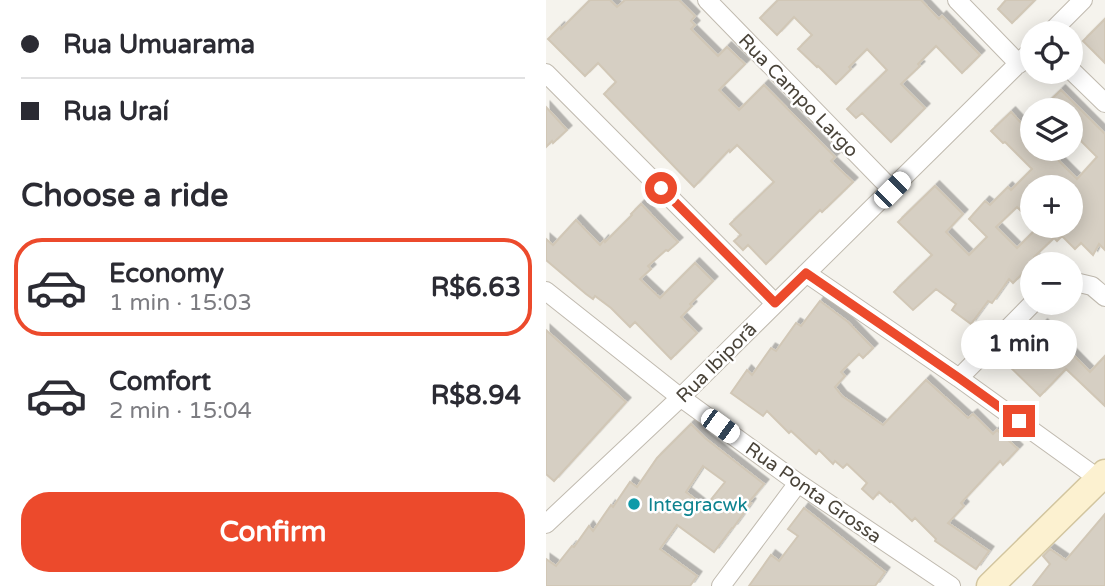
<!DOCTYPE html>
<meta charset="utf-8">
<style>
:root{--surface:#fff;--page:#f7f7f7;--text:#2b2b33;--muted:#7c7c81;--line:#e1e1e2;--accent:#ec4a2c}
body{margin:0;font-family:"Varela Round",sans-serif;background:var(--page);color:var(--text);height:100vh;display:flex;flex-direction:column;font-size:26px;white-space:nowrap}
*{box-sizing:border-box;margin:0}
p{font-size:23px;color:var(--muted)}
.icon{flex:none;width:38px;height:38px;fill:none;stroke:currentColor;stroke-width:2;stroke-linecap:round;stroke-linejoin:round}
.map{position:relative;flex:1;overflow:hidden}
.side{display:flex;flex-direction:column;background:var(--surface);width:546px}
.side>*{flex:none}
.banner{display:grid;align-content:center;height:154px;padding:0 21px;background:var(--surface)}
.tools{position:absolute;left:474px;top:21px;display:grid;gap:14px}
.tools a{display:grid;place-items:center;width:63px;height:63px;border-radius:50%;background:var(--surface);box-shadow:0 4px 18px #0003;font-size:35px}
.end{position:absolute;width:32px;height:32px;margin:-16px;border:9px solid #ec4a2c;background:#fff;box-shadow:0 0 0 4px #fff}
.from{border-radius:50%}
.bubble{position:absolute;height:49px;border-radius:24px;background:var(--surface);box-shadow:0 4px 18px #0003;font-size:23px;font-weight:800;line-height:49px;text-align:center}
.car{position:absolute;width:21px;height:42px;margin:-21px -10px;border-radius:9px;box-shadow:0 0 5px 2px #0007;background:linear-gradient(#fff 24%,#345 0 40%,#fff 0 76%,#345 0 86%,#fff 0)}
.banner b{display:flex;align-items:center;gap:24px;height:66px;font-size:26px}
.banner b+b{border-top:2px solid var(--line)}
.banner i{width:18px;height:18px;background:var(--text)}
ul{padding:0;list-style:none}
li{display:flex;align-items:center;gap:21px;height:98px;margin:0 14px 10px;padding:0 7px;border:4px solid transparent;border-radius:28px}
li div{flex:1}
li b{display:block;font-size:26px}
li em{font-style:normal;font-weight:800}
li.selected{border-color:var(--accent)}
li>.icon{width:63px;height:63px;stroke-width:1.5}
h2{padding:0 21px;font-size:32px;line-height:84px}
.button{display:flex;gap:14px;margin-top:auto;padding:14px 21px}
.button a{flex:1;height:80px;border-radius:28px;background:var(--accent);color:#fff;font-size:28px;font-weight:800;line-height:80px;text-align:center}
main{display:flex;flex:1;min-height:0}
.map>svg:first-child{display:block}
</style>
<main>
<section class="side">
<div class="banner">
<b><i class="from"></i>Rua Umuarama</b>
<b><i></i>Rua Uraí</b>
</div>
<h2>Choose a ride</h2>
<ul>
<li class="selected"><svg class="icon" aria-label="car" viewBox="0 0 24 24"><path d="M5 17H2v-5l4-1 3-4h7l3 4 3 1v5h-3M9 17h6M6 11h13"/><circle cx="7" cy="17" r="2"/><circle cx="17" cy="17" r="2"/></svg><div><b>Economy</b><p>1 min · 15:03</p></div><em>R$6.63</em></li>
<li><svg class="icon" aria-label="car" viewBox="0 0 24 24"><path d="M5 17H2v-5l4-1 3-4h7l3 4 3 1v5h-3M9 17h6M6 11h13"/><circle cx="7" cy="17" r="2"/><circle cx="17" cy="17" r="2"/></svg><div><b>Comfort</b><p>2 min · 15:04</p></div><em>R$8.94</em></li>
</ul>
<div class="button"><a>Confirm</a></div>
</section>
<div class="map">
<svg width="559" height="586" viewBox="0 0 559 586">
<defs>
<filter id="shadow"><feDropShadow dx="4.5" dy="-4.5" stdDeviation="0" flood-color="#0004"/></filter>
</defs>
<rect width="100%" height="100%" fill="#f5f3ed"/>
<!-- building -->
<path fill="#d6cfc3" stroke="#d1c7b6" stroke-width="2" fill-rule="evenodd" filter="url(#shadow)" d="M44 0H64L71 7 79 0H133L149 16 145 21 149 25 145 29 172 56 181 47 199 64 173 90 193 110 218 85 289 157 285 161 307 182 276 212 274 210 220 264 202 245 197 250 188 241 195 235 184 224 228 182 191 145 184 152 183 150 148 187 58 94 70 82 52 63 39 76 2 39 14 27 15 29Z
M232 0H375L393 19 396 16 434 55 416 73 390 46 372 64 374 66 355 84 379 108 345 142 316 113 310 118 301 109 341 70 321 49 303 67 305 69 290 84 272 66 271 67 252 49 266 35 248 17 231 35 214 18Z
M460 0H489L466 23 452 9Z
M559 19V63L537 41Z
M515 90 559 134V250L553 244 547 255 535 243 529 249 516 236 511 241 508 238 488 257 490 260 467 283 463 279 446 303 442 301 425 324 406 310 410 304 390 289 367 310 348 292 386 255 352 222 389 186 417 214 400 232 423 255 441 237 423 219 439 201 444 205 462 187 465 190 486 169 459 142 457 143 445 131 465 112 478 126 486 118V149H523L512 160 531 179 551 157 533 139 525 147V110H494ZM486 187H525V226H493L471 248 450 227 471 207 486 222Z
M0 107 21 130 7 143 6 141 0 147Z
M95 204 132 242 122 251 120 250 102 266 105 269 94 279 114 298 149 263 167 281 144 304 146 306 135 317 151 333 125 359 89 322 84 327 65 308 49 296 47 299 40 294 0 260V239L7 245 30 220 54 245 58 240 59 242 86 215 85 214Z
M274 301 302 322 327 348 317 358 313 354 295 372 299 376 289 387 296 396 337 425 380 380 422 418 427 414 447 434 451 430 472 449 457 465 454 461 415 503 418 506 402 523 443 551 430 569 389 541 390 539 369 518 366 521 345 501 344 502 333 492 327 499 316 489 321 483 301 464 297 468 289 461 287 464 273 450 270 454 245 431 243 433 221 411 217 416 185 393 201 370 206 375 225 348 230 351 250 323 255 326Z
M497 324 544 372 559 356V406L520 369 494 396 460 363Z
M0 330 80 402 8 481 0 474Z
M145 424 159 438 218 484 203 502 205 503 187 528H186L168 552 131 525 114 549 151 576 144 586H0V559L10 566 26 546 28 547 43 526 47 531 65 505 67 507 84 482 91 487 111 458ZM157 466 179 482 159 507 140 492Z
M258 508 339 572 329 586H203L225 555 233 561 252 536 242 529Z
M559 514V586H487L504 564 497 556 504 549 520 560Z"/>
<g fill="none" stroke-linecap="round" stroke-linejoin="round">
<!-- street casing -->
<g stroke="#c0baaf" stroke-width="20">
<path id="street" d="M161 0 346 190
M411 0 473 64
M504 33 537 0
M525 70 559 103
M0 73 229 303
M260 273 413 378 553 479
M525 281 546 286 559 297
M0 291 130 394 252 483 405 586
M413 378 487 303
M0 524 135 397 486 50
M175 586 252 483"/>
</g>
<!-- secondary casing -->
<g stroke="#d2c59f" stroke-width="29">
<path id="secondary" d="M444 586 559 473"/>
</g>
<!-- street -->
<use href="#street" stroke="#fff" stroke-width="18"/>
<!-- secondary -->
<use href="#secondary" stroke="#fcf1d0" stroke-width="26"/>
</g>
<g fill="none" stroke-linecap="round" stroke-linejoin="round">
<!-- route -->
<path stroke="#ec4a2c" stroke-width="9" d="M115 188 229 303 260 273 413 378 473 421"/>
</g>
<!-- markers -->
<circle fill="#0f9aa8" stroke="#fff" stroke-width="2.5" cx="88" cy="504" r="7"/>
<g text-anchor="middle" stroke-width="5" stroke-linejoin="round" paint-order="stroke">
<!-- street labels -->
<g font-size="19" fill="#4a443a" stroke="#fff">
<text transform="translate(253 95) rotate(46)" y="7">Rua Campo Largo</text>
<text transform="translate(170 362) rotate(-45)" y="7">Rua Ibiporã</text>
<text transform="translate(268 492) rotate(35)" y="7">Rua Ponta Grossa</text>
</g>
<!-- culture labels -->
<g font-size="19" fill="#0d838f" stroke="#fff" text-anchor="start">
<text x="102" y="511">Integracwk</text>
</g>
</g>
</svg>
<div class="tools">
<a><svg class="icon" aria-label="locate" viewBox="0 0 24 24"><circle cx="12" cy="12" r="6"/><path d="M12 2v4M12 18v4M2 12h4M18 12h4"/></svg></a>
<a><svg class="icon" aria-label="layers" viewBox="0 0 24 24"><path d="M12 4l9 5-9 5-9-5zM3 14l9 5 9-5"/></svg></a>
<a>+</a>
<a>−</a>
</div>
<i class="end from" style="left:115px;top:188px"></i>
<i class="end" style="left:473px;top:421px"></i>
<div class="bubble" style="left:415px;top:320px;width:116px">1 min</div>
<i class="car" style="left:346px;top:190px;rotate:45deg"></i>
<i class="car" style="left:174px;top:426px;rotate:126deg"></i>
</div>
</main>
